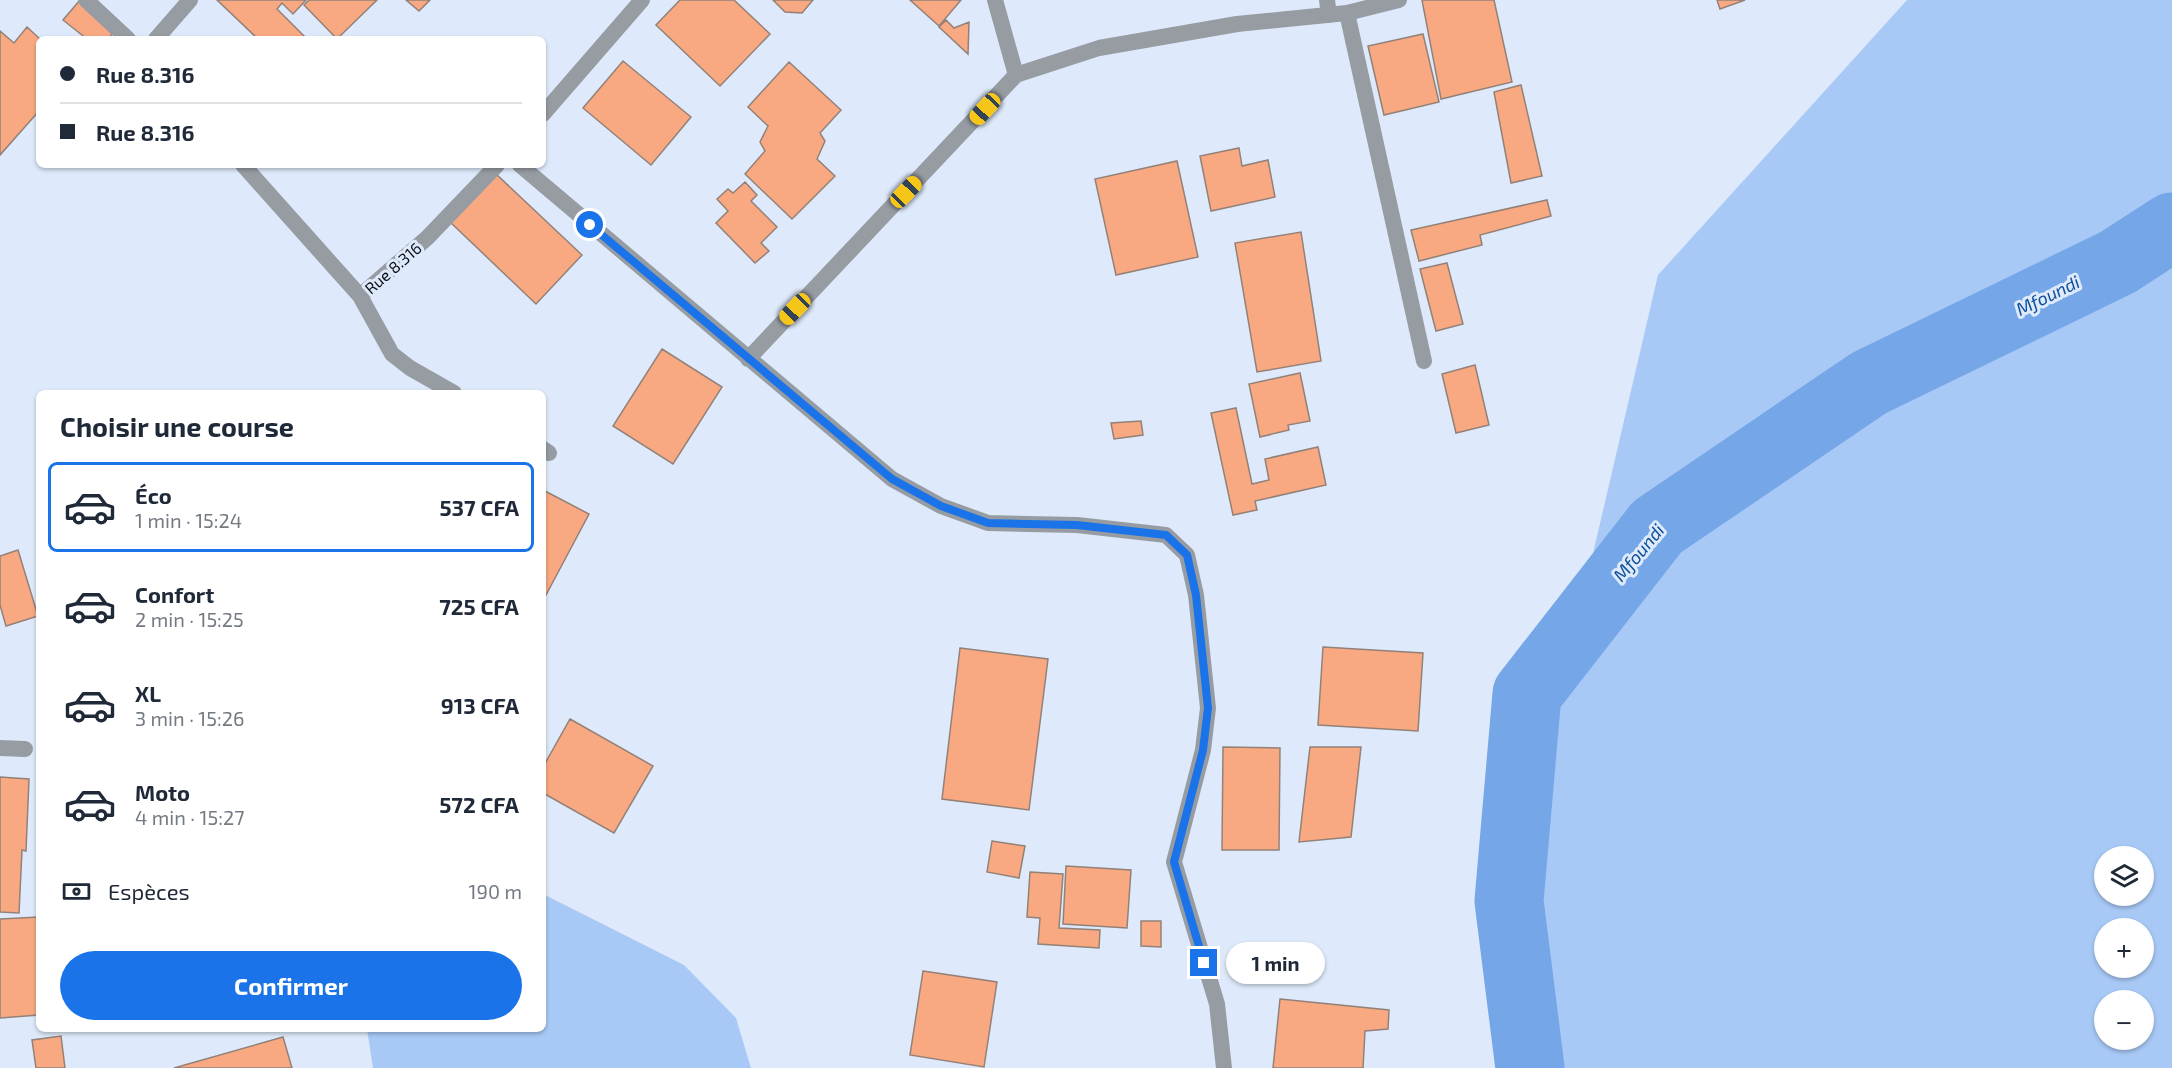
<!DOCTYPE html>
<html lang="fr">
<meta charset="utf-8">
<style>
:root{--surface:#fff;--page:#f2f2f3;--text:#1f2937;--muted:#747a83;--line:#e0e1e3;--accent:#1a73e8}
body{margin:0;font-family:"Exo 2",sans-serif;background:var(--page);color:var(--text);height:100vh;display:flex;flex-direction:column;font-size:22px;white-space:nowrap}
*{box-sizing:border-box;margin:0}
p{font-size:20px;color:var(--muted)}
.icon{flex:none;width:33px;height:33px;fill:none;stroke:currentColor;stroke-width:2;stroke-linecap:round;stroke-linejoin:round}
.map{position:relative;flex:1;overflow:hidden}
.drawer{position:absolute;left:36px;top:390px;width:510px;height:642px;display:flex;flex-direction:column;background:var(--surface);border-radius:9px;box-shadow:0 2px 4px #0004}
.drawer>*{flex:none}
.hud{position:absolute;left:36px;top:36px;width:510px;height:132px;border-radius:9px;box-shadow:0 2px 4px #0004;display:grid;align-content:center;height:132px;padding:0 24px;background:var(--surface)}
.fabs{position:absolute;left:2094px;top:846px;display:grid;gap:12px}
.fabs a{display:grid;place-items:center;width:60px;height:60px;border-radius:50%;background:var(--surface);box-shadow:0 2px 4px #0004;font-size:30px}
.end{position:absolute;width:27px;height:27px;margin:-14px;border:8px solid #1a73e8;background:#fff;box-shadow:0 0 0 3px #fff}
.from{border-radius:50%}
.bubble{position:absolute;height:42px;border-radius:21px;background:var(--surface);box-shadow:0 2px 4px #0004;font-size:20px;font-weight:700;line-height:42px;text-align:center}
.car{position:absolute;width:18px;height:36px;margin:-18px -9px;border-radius:8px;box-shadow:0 0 4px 2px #0007;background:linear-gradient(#f5c518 24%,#345 0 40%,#f5c518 0 76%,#345 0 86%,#f5c518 0)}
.hud b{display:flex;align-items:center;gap:21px;height:57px;font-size:22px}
.hud b+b{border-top:2px solid var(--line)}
.hud i{width:15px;height:15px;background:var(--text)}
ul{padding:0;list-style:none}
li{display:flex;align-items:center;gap:18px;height:90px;margin:0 12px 9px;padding:0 12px;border:3px solid transparent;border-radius:9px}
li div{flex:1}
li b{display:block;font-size:22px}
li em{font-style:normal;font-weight:700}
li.selected{border-color:var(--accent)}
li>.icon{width:54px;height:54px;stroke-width:1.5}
h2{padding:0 24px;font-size:27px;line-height:72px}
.pay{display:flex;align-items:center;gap:15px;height:66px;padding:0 24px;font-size:22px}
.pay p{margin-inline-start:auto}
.button{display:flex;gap:12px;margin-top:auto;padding:12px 24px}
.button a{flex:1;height:69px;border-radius:36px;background:var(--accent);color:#fff;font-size:24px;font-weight:700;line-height:69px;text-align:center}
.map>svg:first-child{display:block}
</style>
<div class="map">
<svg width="2172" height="1068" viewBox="0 0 2172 1068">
<rect width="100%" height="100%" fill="#deeafb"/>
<!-- green -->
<path fill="#a8c9f6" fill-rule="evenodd" d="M1907 0H2172V1068H1500L1549 742 1658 275ZM2104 856H2144V896H2104ZM2104 928H2144V968H2104ZM2104 1000H2144V1040H2104Z
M543 894 684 965 736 1018 751 1068H373L367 1029H543Z"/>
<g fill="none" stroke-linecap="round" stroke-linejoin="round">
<!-- river -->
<path stroke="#75a6e7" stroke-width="69" d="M1530 1068 1509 901 1527 694 1657 527 1869 383 2118 262 2172 227"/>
</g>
<!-- building -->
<path fill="#f9a982" stroke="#938178" stroke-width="1.5" d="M80 0 120 24 108 39H87L63 20Z
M217 0H306L293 14 282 3 277 9 307 39H258Z
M309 0H377L337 39 304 5Z
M406 0H430L419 11Z
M680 0H734L770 34 720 86 656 25Z
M773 0H813L802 13 785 12Z
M910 0H961L939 26Z
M1422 0H1494L1512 82 1441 99Z
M1717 0H1745L1720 9Z
M946 20 954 28 969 22 968 54 939 27Z
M27 27 40 39 39 111 0 155V31L14 43Z
M1423 34 1439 102 1384 115 1368 46Z
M623 61 691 117 651 165 583 108Z
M789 62 841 110 820 133 825 141 817 159 835 176 792 219 745 174 765 151 760 142 768 126 748 107Z
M1521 85 1542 176 1511 183 1494 92Z
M1239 148 1242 166 1268 160 1275 197 1211 211 1200 156Z
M1177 161 1198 257 1116 275 1095 179Z
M495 173 582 255 536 304 449 221Z
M745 182 757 195 751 201 777 227 761 243 769 251 755 263 716 223 728 211 717 199 728 189 733 193Z
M1547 200 1551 216 1480 235 1482 245 1419 261 1411 230Z
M1301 232 1321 361 1257 372 1235 243Z
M1447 263 1463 324 1436 331 1420 269Z
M662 349 722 387 673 464 613 426Z
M1475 365 1489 425 1456 433 1442 374Z
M1300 373 1310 421 1288 425 1289 430 1260 437 1249 384Z
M1236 408 1252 484 1269 480 1265 459 1318 447 1326 485 1255 501 1257 510 1233 515 1211 413Z
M1141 421 1143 435 1114 439 1111 423Z
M543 490 589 514 546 595 543 593Z
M18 550 38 616 6 626 0 605V556Z
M1323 647 1423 653 1418 731 1318 725Z
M960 648 1048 659 1029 810 942 799Z
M570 719 653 766 614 833 543 793V767Z
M1223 747 1280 748 1279 850H1222Z
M1310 747H1361L1351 837 1299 842Z
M0 777 29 779 26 851 22 850 19 913 0 912Z
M992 841 1025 846 1019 878 987 872Z
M1066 866 1131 870 1127 928 1063 924Z
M1030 872 1063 874 1059 928 1100 930 1099 948 1038 944 1040 918 1027 917Z
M39 917V1015L0 1018V919Z
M1141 921H1161V947L1141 946Z
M923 971 997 982 984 1067 910 1055Z
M1280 999 1389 1010 1388 1029 1365 1031 1363 1068H1273Z
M61 1036 65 1068H36L32 1040Z
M283 1037 292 1068H174Z"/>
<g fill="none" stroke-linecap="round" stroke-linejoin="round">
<!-- minor -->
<path stroke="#979ca3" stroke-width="16" d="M86 0 128 39
M995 0 1016 75
M1327 0 1329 15
M1347 13 1424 361
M156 39 190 0
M543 114 642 0
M243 165 360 296 427 238 497 165
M520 165 892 479 941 506 988 523 1077 525 1166 535 1187 555 1196 595 1208 708 1203 750 1174 862 1217 1004 1224 1068
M360 296 392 354 410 368 454 393
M748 359 1016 75 1099 48 1237 24 1347 13 1399 0
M543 449 549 453
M0 748 25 749"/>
</g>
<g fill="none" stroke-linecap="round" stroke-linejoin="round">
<!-- route -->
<path stroke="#1a73e8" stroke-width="8" d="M590 225 892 479 941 506 988 523 1077 525 1166 535 1187 555 1196 595 1208 708 1203 750 1174 862 1204 963"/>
</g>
<g text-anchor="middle" stroke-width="6" stroke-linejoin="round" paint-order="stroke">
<!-- street labels -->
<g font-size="16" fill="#0e1218" stroke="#deeafb">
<text transform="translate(393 268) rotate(-41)" y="6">Rue 8.316</text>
</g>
<!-- water labels -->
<g font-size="18" font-style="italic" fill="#0d4f9b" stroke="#deeafb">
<text transform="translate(2048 296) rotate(-26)" y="6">Mfoundi</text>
<text transform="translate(1639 553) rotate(-50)" y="6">Mfoundi</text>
</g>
</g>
</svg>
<div class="fabs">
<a><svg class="icon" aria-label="layers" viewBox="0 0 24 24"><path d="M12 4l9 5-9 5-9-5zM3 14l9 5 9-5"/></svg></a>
<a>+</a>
<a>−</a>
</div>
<i class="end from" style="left:590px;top:225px"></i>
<i class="end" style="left:1204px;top:963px"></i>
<div class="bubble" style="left:1226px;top:942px;width:99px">1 min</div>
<i class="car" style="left:985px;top:109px;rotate:223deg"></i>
<i class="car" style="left:906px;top:192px;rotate:44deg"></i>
<i class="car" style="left:795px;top:309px;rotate:224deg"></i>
<div class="hud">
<b><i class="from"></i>Rue 8.316</b>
<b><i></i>Rue 8.316</b>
</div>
<section class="drawer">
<h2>Choisir une course</h2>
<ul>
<li class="selected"><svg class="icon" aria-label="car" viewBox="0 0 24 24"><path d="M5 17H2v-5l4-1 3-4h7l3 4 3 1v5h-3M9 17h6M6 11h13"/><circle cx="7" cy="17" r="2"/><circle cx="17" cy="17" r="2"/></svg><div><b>Éco</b><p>1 min · 15:24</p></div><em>537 CFA</em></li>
<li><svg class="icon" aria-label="car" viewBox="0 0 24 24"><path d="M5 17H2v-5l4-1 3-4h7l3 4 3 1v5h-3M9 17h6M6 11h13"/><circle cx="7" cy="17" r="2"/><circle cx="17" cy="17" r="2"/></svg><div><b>Confort</b><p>2 min · 15:25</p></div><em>725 CFA</em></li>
<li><svg class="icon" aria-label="car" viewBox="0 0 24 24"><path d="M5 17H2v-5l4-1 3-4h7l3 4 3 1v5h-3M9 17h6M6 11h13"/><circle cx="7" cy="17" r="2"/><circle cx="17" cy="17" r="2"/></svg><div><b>XL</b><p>3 min · 15:26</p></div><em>913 CFA</em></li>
<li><svg class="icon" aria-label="car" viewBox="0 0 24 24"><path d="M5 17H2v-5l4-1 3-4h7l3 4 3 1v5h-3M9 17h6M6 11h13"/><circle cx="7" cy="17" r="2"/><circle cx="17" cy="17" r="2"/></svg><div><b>Moto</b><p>4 min · 15:27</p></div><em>572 CFA</em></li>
</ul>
<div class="pay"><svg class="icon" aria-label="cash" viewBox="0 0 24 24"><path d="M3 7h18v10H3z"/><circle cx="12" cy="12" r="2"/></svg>Espèces<p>190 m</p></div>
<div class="button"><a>Confirmer</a></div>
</section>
</div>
